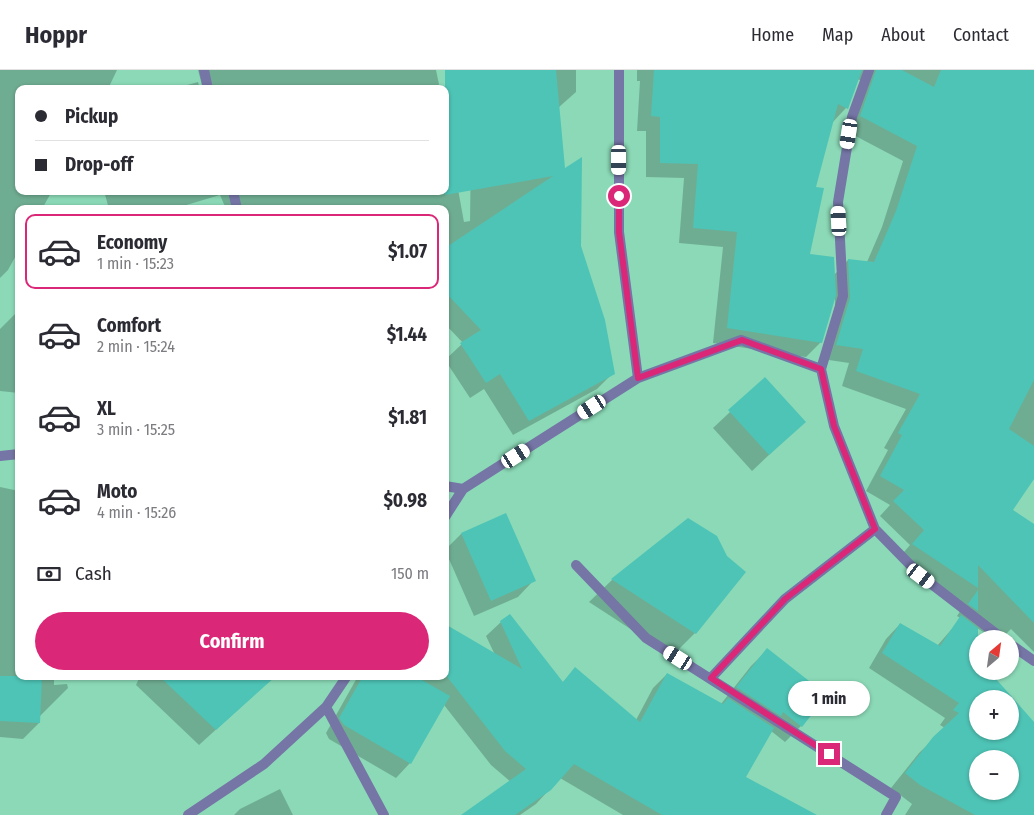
<!DOCTYPE html>
<meta charset="utf-8">
<style>
:root{--surface:#fff;--page:#f2f2f3;--text:#2b2b33;--muted:#7c7c81;--line:#e1e1e2;--accent:#db2777}
body{margin:0;font-family:"Fira Sans Condensed",sans-serif;background:var(--page);color:var(--text);height:100vh;display:flex;flex-direction:column;font-size:19px;white-space:nowrap}
*{box-sizing:border-box;margin:0}
p{font-size:16px;color:var(--muted)}
.icon{flex:none;width:28px;height:28px;fill:none;stroke:currentColor;stroke-width:2;stroke-linecap:round;stroke-linejoin:round}
.map{position:relative;flex:1;overflow:hidden}
.drawer{position:absolute;left:15px;top:135px;width:434px;height:475px;display:flex;flex-direction:column;background:var(--surface);border-radius:10px;box-shadow:0 1px 4px #0004}
.drawer>*{flex:none}
.banner{position:absolute;left:15px;top:15px;width:434px;height:110px;border-radius:10px;box-shadow:0 1px 4px #0004;display:grid;align-content:center;height:110px;padding:0 20px;background:var(--surface)}
.needle{width:32px;rotate:29deg}
.fabs{position:absolute;left:969px;top:560px;display:grid;gap:10px}
.fabs a{display:grid;place-items:center;width:50px;height:50px;border-radius:50%;background:var(--surface);box-shadow:0 1px 4px #0004;font-size:25px}
.end{position:absolute;width:22px;height:22px;margin:-11px;border:6px solid #db2777;background:#fff;box-shadow:0 0 0 2px #fff}
.from{border-radius:50%}
.bubble{position:absolute;height:35px;border-radius:18px;background:var(--surface);box-shadow:0 1px 4px #0004;font-size:16px;font-weight:700;line-height:35px;text-align:center}
.car{position:absolute;width:15px;height:30px;margin:-15px -8px;border-radius:6px;box-shadow:0 0 4px 1px #0007;background:linear-gradient(#fff 24%,#345 0 40%,#fff 0 76%,#345 0 86%,#fff 0)}
.banner b{display:flex;align-items:center;gap:18px;height:48px;font-size:19px}
.banner b+b{border-top:1px solid var(--line)}
.banner i{width:12px;height:12px;background:var(--text)}
ul{padding:9px 0 0;list-style:none}
li{display:flex;align-items:center;gap:15px;height:75px;margin:0 10px 8px;padding:0 10px;border:2px solid transparent;border-radius:10px}
li div{flex:1}
li b{display:block;font-size:19px}
li em{font-style:normal;font-weight:700}
li.selected{border-color:var(--accent)}
li>.icon{width:45px;height:45px;stroke-width:1.5}
.pay{display:flex;align-items:center;gap:12px;height:55px;padding:0 20px;font-size:19px}
.pay p{margin-inline-start:auto}
.primary-button{display:flex;gap:10px;margin-top:auto;padding:10px 20px}
.primary-button a{flex:1;height:58px;border-radius:30px;background:var(--accent);color:#fff;font-size:20px;font-weight:700;line-height:58px;text-align:center}
header{display:flex;align-items:center;gap:30px;box-sizing:border-box;height:70px;padding:0 25px;background:var(--surface);border-bottom:1px solid var(--line)}
header strong{font-size:24px}
nav{display:flex;gap:28px;margin-inline-start:auto;font-size:18px}
.map>svg:first-child{display:block}
</style>
<header>
<strong>Hoppr</strong>
<nav><a>Home</a><a>Map</a><a>About</a><a>Contact</a></nav>
</header>
<div class="map">
<svg width="1034" height="745" viewBox="0 0 1034 745">
<rect width="100%" height="100%" fill="#8bd9b7"/>
<!-- shadow -->
<path fill="#0003" fill-rule="evenodd" d="M0 0H117L108 19H19V121H52L42 139H19V180L8 200 0 208Z
M198 0H436L440 19H203Z
M472 0H576V22L558 38 564 100 580 177 613 303 597 319 513 365 484 319 470 328 445 290 463 273 445 254V139H226L220 125 173 139H109L104 121H445V48L464 152 470 151Z
M637 0H1034V407L1012 440 1034 455V582L1011 559 1001 569H995L957 546 965 534 898 489 910 475 880 446 890 435 866 421 888 380 884 378 906 339 842 316 849 293 822 289 835 243V227L821 272 806 287 713 273 723 177 679 173 684 108 646 107V61H637L640 11H637ZM857 9 860 10 861 18 846 61 903 91 882 157 867 192 848 190 834 205 809 185 814 118 831 54 846 38Z
M198 12 200 19H173Z
M16 243 19 244V323L0 321V259Z
M765 309 804 352 752 401 713 358Z
M0 417 19 421V606H54V615L67 614 68 618 39 647V653L23 669 0 667Z
M505 445 534 510 518 527 474 546 445 480 461 464Z
M688 450 695 563 672 586 589 532 612 510Z
M501 552 562 613 576 599 636 650 653 618 667 604 721 634 751 596 767 580 801 656 785 672 771 661 744 708 815 745H623L560 708 536 734 520 745H467L511 712 491 695 444 635 410 693 396 708 329 669 326 663 358 606H445V556L495 585 486 566Z
M957 553 978 601H987L1034 654V737L1026 745H905L912 734 891 718 919 683 945 658 940 655 945 648 869 598 886 569 900 554 937 576ZM978 629H1010V661H978ZM978 689H1010V721H978Z
M140 606H275L199 675 136 615Z
M280 719 293 745H234L240 739Z"/>
<!-- building -->
<path fill="#4ec4b6" fill-rule="evenodd" d="M445 0H556L565 98 582 87 581 176 605 250 615 304 529 351 500 304 486 313 460 273 481 260 445 222V178L553 106 445 125Z
M654 0H862L848 39 838 34 816 117 824 118 810 184 834 187 836 225 822 273 727 258 737 162 693 158 698 94 660 93V47L651 46Z
M876 0H902L934 17 941 0H1034V310L1009 359 1034 376V409L1013 440 1034 454V553L978 495V518L912 474 924 460 893 431 904 420 880 406 902 365 898 363 920 324 856 301 863 279 836 275 850 228 848 189 874 192 896 141 917 76 860 46Z
M765 307 806 352 769 385 728 340Z
M506 443 536 511 491 531 461 463Z
M688 448 717 466 727 486 746 502 696 564 611 509Z
M978 520V541L968 534Z
M510 544 563 612 575 597 640 652 667 603 723 634 728 628 774 658 746 707 817 745H662L574 694 551 720 515 745H461L526 699 505 681 445 604V554L522 599 500 551Z
M961 545 978 558V601H989L1034 652V745H975L920 715 905 703 933 667 959 643 953 640 959 633 882 583 900 553 940 576ZM978 629H1010V661H978ZM978 689H1010V721H978Z
M767 578 827 625 802 657 783 642 781 646 736 617Z
M0 606H42L40 653 0 651Z
M159 606H276L216 660Z
M363 606H415L450 626 411 694 344 655 339 648Z"/>
<g fill="none" stroke-linecap="round" stroke-linejoin="round">
<!-- street -->
<path stroke="#7575a6" stroke-width="10" d="M204 0 208 19
M619 0V162L638 308
M869 0 852 47 838 132 843 226 821 299 834 356 875 459 921 506 1003 569
M233 121 237 139
M0 386 19 384
M445 416 463 419 638 308 741 270 821 299
M445 447 463 419
M576 495 646 568 896 727 886 745
M1010 574 1034 591
M711 608 785 529 875 459
M326 637 384 745
M188 745 264 694 326 637 347 606"/>
</g>
<g fill="none" stroke-linecap="round" stroke-linejoin="round">
<!-- route -->
<path stroke="#db2777" stroke-width="6" d="M619 126V162L638 308 742 270 821 299 834 356 875 459 785 529 711 608 829 684"/>
</g>
</svg>
<div class="fabs">
<a><svg class="needle" viewBox="-14 -14 28 28"><path d="M0-13l5 13h-10z" fill="#e53935"/><path d="M0 13l5-13h-10z" fill="#7c7c81"/></svg></a>
<a>+</a>
<a>−</a>
</div>
<i class="end from" style="left:619px;top:126px"></i>
<i class="end" style="left:829px;top:684px"></i>
<div class="bubble" style="left:788px;top:611px;width:82px">1 min</div>
<i class="car" style="left:849px;top:64px;rotate:189deg"></i>
<i class="car" style="left:619px;top:90px;rotate:180deg"></i>
<i class="car" style="left:839px;top:151px;rotate:357deg"></i>
<i class="car" style="left:592px;top:337px;rotate:237deg"></i>
<i class="car" style="left:516px;top:386px;rotate:57deg"></i>
<i class="car" style="left:921px;top:506px;rotate:127deg"></i>
<i class="car" style="left:678px;top:588px;rotate:302deg"></i>
<div class="banner">
<b><i class="from"></i>Pickup</b>
<b><i></i>Drop-off</b>
</div>
<section class="drawer">
<ul>
<li class="selected"><svg class="icon" aria-label="car" viewBox="0 0 24 24"><path d="M5 17H2v-5l4-1 3-4h7l3 4 3 1v5h-3M9 17h6M6 11h13"/><circle cx="7" cy="17" r="2"/><circle cx="17" cy="17" r="2"/></svg><div><b>Economy</b><p>1 min · 15:23</p></div><em>$1.07</em></li>
<li><svg class="icon" aria-label="car" viewBox="0 0 24 24"><path d="M5 17H2v-5l4-1 3-4h7l3 4 3 1v5h-3M9 17h6M6 11h13"/><circle cx="7" cy="17" r="2"/><circle cx="17" cy="17" r="2"/></svg><div><b>Comfort</b><p>2 min · 15:24</p></div><em>$1.44</em></li>
<li><svg class="icon" aria-label="car" viewBox="0 0 24 24"><path d="M5 17H2v-5l4-1 3-4h7l3 4 3 1v5h-3M9 17h6M6 11h13"/><circle cx="7" cy="17" r="2"/><circle cx="17" cy="17" r="2"/></svg><div><b>XL</b><p>3 min · 15:25</p></div><em>$1.81</em></li>
<li><svg class="icon" aria-label="car" viewBox="0 0 24 24"><path d="M5 17H2v-5l4-1 3-4h7l3 4 3 1v5h-3M9 17h6M6 11h13"/><circle cx="7" cy="17" r="2"/><circle cx="17" cy="17" r="2"/></svg><div><b>Moto</b><p>4 min · 15:26</p></div><em>$0.98</em></li>
</ul>
<div class="pay"><svg class="icon" aria-label="cash" viewBox="0 0 24 24"><path d="M3 7h18v10H3z"/><circle cx="12" cy="12" r="2"/></svg>Cash<p>150 m</p></div>
<div class="primary-button"><a>Confirm</a></div>
</section>
</div>
